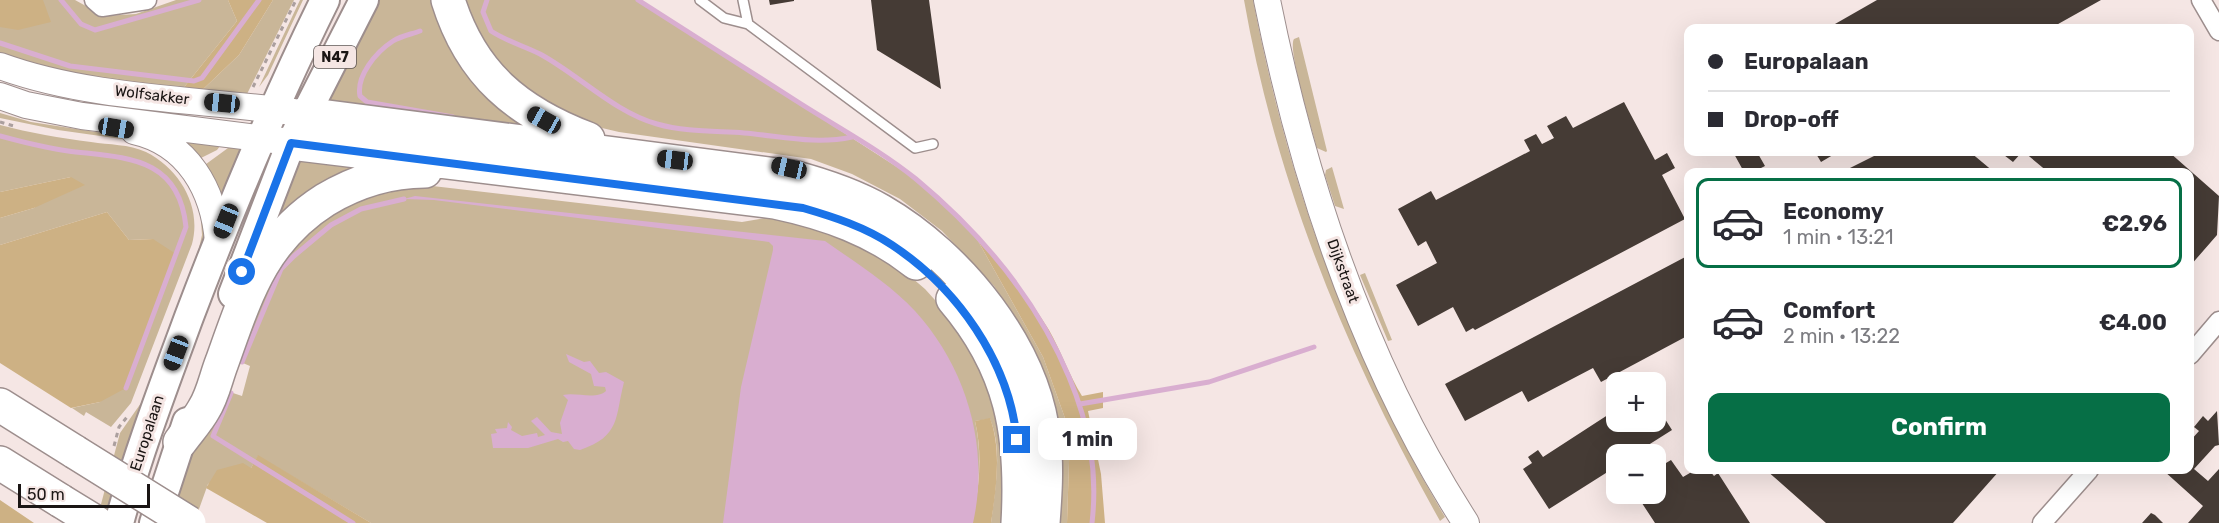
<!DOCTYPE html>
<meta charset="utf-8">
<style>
:root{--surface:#fff;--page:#f2f2f3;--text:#2b2b33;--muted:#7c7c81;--line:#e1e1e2;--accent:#066f46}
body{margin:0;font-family:Rubik,sans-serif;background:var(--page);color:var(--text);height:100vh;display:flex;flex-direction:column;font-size:22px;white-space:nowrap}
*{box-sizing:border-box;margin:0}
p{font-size:20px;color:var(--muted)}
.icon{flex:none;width:33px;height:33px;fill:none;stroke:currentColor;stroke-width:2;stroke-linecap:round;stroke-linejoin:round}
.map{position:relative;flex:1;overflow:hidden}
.details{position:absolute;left:1684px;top:168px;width:510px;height:306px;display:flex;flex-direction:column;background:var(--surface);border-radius:12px;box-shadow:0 6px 24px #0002}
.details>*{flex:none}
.hud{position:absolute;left:1684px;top:24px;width:510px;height:132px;border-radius:12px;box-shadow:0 6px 24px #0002;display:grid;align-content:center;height:132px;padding:0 24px;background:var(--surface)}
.fabs{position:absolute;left:1606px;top:372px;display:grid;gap:12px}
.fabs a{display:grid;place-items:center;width:60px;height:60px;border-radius:12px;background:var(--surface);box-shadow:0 6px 24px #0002;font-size:30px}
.scale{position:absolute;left:18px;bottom:15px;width:132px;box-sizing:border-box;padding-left:6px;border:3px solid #1a1514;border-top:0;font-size:16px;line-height:21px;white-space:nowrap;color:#1a1514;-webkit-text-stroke:4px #f5e6e4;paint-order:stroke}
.end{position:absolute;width:27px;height:27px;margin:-14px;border:8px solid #1a73e8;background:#fff;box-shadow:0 0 0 3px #fff}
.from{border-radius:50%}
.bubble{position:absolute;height:42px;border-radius:12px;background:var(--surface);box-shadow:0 6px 24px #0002;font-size:20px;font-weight:700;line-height:42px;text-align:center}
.car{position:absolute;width:18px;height:36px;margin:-18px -9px;border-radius:8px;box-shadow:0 0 4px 2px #0007;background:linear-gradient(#222 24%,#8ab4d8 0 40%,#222 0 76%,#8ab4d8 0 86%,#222 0)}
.hud b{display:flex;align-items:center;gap:21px;height:57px;font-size:22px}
.hud b+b{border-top:2px solid var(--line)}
.hud i{width:15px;height:15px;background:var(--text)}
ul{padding:10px 0 0;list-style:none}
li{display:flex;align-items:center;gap:18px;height:90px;margin:0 12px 9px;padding:0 12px;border:3px solid transparent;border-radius:12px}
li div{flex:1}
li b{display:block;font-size:22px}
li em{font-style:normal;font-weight:700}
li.selected{border-color:var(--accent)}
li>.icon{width:54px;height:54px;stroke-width:1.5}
.cta{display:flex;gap:12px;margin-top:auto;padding:12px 24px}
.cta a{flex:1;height:69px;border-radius:12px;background:var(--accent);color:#fff;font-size:24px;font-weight:700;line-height:69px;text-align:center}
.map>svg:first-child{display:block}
</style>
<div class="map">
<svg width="2219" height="523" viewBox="0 0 2219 523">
<rect width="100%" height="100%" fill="#f5e6e4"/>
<!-- green -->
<path fill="#c9b698" d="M0 0H75L104 16 136 14 176 0H228L237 21 181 91 111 83 0 59Z
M273 0H294L247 94 244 96 198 94 239 55Z
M300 0H303L268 75 259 87Z
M376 0H436L555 137 328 101Z
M461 0H638L914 178 973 232 1043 357 1070 432 1067 523H1058L1050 395 1030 342 994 286 942 231 900 199 852 174 811 159 619 132 585 124 521 88 493 58Z
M1244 0H1253C1288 182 1350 357 1445 517L1440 521C1347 355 1277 187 1244 0Z
M1299 37 1327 151 1326 152 1317 148C1313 131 1287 49 1294 39Z
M0 113 31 122 135 138 172 161 136 141 58 130 0 118Z
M0 125C30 133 60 138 91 142 109 145 129 144 146 152 180 169 202 207 192 244L131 403 111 427 86 412 84 416 72 408 100 402 153 239 129 240 107 212 0 245V218L34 208 71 177 0 192Z
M166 131 226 138 217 150 197 160Z
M239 140 242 151 221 203 202 167Z
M304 151 399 165 271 229Z
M1332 167 1344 209 1335 206 1325 175 1326 170Z
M188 173C201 193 210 214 206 238L134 439 110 523H96L120 433 141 403 199 248 202 235 200 207 192 185 185 176Z
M424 185 742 222 782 215 812 223 898 266 925 289 954 321 987 381 1002 431 1003 523H991C995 490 1003 450 990 419L975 421C983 455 978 490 972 523H371L258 456 251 468 208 484 194 523H168L184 468 221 389 242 396 250 366 231 358 266 271 322 220 359 199Z
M1365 273 1392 340 1388 341 1360 275Z"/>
<!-- forest -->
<path fill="#cdb184" d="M0 0H43L51 22 18 30 0 27Z
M228 0H273L239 55 198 94 181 91 237 21Z
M71 177 85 185 34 208 0 218V192Z
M107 212 129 240 153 239 176 254 126 388 100 402 71 408 0 363V245Z
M973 232C1001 263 1027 294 1049 330 1061 351 1069 375 1082 396L1103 392V408L1088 411 1101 474 1105 523H1067L1070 432 1043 357Z
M990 418C1002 450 996 490 991 523H972C979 489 983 455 975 421Z
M258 455 371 523H267L206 488 217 470 243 463 251 468Z
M0 500 34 523H0Z"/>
<!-- water -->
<path fill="#d9aed0" d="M415 196 825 241C856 263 890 284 915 311 967 368 990 448 973 523H723L741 387 773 250V246L769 242 434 200 404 199Z
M566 354 584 362 590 361 599 373 606 372 624 382C615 417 621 436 580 450L574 449 568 441 563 442 558 439 528 448H493L491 434 497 433 495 429 507 428 508 422 512 427 511 430 522 436 537 433 538 437 545 435 531 421 537 417 551 432 562 434 560 423 568 400 563 395C576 392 596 400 606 391L605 387 594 386 591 374 569 362Z"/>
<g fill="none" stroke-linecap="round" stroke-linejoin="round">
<!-- stream -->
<path stroke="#d9aed0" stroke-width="5" d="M61 0 81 24 95 30 199 0
M487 0 483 12 491 31C506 41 524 46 540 54 579 75 614 112 657 124 685 132 715 131 744 133 781 136 815 145 852 137
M638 0C691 34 745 68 798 102 837 127 880 150 916 179 982 234 1036 298 1069 377 1089 425 1098 471 1092 523
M420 31C412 34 401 36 393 41 376 52 356 76 360 96L367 102 453 117
M0 43 70 66 194 81 202 78 259 0
M0 136C22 142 45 148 68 151 124 158 179 155 186 227L126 388
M242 362 281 269 294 256 331 225 361 209 404 199
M231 393 213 436 353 523
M1080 404 1209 382 1314 347"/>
</g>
<!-- building -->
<path fill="#453b35" d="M769 0H794V1L770 5Z
M871 0H929L941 89 877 50Z
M1877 0H2101L2051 28H1828Z
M1624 102 1655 160 1667 153 1675 168 1662 175 1685 219 1475 330 1473 328 1466 332 1453 307 1418 326 1396 285 1437 263 1426 241 1418 246 1398 209 1431 191 1436 200 1530 151 1524 140 1536 134 1542 144 1554 138 1547 126 1566 116 1573 128Z
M1733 152H1757L1765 166 1753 172H1744Z
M1815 152H1838L1821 162Z
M1882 152H1970L1994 172H1842Z
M2000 152H2022L2013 162Z
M2024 152H2169L2219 196 2217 235 2190 266V172H2048Z
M1689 255V335L1601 382 1593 368 1528 402 1522 391 1465 421 1445 384Z
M1656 405 1672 430 1634 454H1617V466L1549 509 1523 469 1532 463 1528 457 1538 450 1543 457 1617 409V422H1656Z
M2217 411 2219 445 2215 446 2194 469 2208 481 2219 469V523H2188L2203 506 2164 471 2190 470V441L2199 431 2194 427 2203 416 2208 421Z
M1671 460 1683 477 1695 470H1709L1714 476 1718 473 1750 523H1655L1636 494H1656V469Z
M1766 470H2000L1953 523H1826Z
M2151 513 2155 515 2163 523H2142Z"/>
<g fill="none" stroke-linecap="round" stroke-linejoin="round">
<!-- lane casing -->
<g stroke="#9d8e8d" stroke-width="12">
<path id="lane" d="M700 0 724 18 748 24
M743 0 748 24 915 148 933 144"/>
</g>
<!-- street casing -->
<g stroke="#9d8e8d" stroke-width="21">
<path id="street" d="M94 0 102 7 147 0
M2201 0 2219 31
M2190 355 2219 321
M2042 523 2089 470"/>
</g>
<!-- secondary casing -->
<g stroke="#9d8e8d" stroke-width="28">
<path id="secondary" d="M1267 0C1304 184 1364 365 1466 523
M0 66C90 99 198 99 293 112
M0 96 26 105 82 116 282 141
M134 131C188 143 214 190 218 242"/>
</g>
<!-- primary casing -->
<g stroke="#9d8e8d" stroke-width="32">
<path id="primary" d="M233 294 291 143 364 0
M119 523C138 453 164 385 189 317 230 209 274 103 325 0
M154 523 187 422"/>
</g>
<!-- highway casing -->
<g stroke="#9d8e8d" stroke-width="36">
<path id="highway" d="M448 0C471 74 517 112 588 139
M305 114 792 177C822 185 853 195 881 211 959 256 1035 349 1044 441 1047 468 1045 496 1043 523
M291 143 775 202C827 213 875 230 916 263
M953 299C1012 368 1023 435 1018 523
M0 405 75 452
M180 442C188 431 198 420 204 409 213 395 216 377 222 362 246 295 262 240 325 200 355 182 390 171 425 171
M0 463 61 501"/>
</g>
<!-- path -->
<path stroke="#ab9f9e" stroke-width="3" stroke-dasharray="4.5 4.5" stroke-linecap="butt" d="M253 87 296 0
M0 122 14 126
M114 446 119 427 127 417"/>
<!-- lane -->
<use href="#lane" stroke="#fff" stroke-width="9"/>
<!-- street -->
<use href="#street" stroke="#fff" stroke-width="18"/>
<!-- secondary -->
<use href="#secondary" stroke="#fff" stroke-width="26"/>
<!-- primary -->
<use href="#primary" stroke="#fff" stroke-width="28"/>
<!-- highway -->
<use href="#highway" stroke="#fff" stroke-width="33"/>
<!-- highway-bridge casing -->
<g stroke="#9d8e8d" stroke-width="36" stroke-linecap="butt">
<path id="highway-bridge" d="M75 452 189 523
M61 501 97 523"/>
</g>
<!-- highway-bridge -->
<use href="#highway-bridge" stroke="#fff" stroke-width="33"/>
</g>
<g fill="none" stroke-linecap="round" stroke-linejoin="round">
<!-- route -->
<path stroke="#1a73e8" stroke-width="8" d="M242 272 291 143 803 208C834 217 865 227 892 245 957 288 1009 361 1017 440"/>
</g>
<g text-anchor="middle" stroke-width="6" stroke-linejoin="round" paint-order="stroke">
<!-- shield labels -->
<rect fill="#f5e6e4" stroke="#5c5452" stroke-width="1.5" x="314" y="46" width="42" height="22" rx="4.5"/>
<g font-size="14" font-weight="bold" fill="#1a1514">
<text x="335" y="62">N47</text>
</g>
<!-- street labels -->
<g font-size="15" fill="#1a1514" stroke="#f5e6e4">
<text transform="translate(152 95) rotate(7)" y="5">Wolfsakker</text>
<text transform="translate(1343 271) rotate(70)" y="5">Dijkstraat</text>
<text transform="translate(147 433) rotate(-72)" y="5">Europalaan</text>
</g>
</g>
</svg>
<div class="fabs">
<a>+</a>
<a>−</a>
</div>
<div class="scale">50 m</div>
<i class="end from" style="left:242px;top:272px"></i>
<i class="end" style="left:1017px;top:440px"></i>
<div class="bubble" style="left:1038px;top:418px;width:99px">1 min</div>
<i class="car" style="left:222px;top:103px;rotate:276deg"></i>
<i class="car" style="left:544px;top:120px;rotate:299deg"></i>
<i class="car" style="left:116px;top:128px;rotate:99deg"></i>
<i class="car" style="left:675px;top:160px;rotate:277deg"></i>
<i class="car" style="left:789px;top:168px;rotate:283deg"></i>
<i class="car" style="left:226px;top:221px;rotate:202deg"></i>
<i class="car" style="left:176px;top:353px;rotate:201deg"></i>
<div class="hud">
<b><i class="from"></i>Europalaan</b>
<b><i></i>Drop-off</b>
</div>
<section class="details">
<ul>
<li class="selected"><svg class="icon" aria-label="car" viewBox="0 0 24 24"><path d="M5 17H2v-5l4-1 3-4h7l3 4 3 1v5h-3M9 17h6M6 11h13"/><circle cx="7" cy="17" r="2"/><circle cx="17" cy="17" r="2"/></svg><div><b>Economy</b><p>1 min · 13:21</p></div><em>€2.96</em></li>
<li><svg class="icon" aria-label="car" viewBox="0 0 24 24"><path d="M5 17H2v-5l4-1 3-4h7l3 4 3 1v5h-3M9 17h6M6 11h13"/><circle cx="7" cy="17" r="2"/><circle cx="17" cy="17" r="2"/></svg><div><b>Comfort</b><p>2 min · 13:22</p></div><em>€4.00</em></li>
</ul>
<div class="cta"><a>Confirm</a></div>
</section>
</div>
